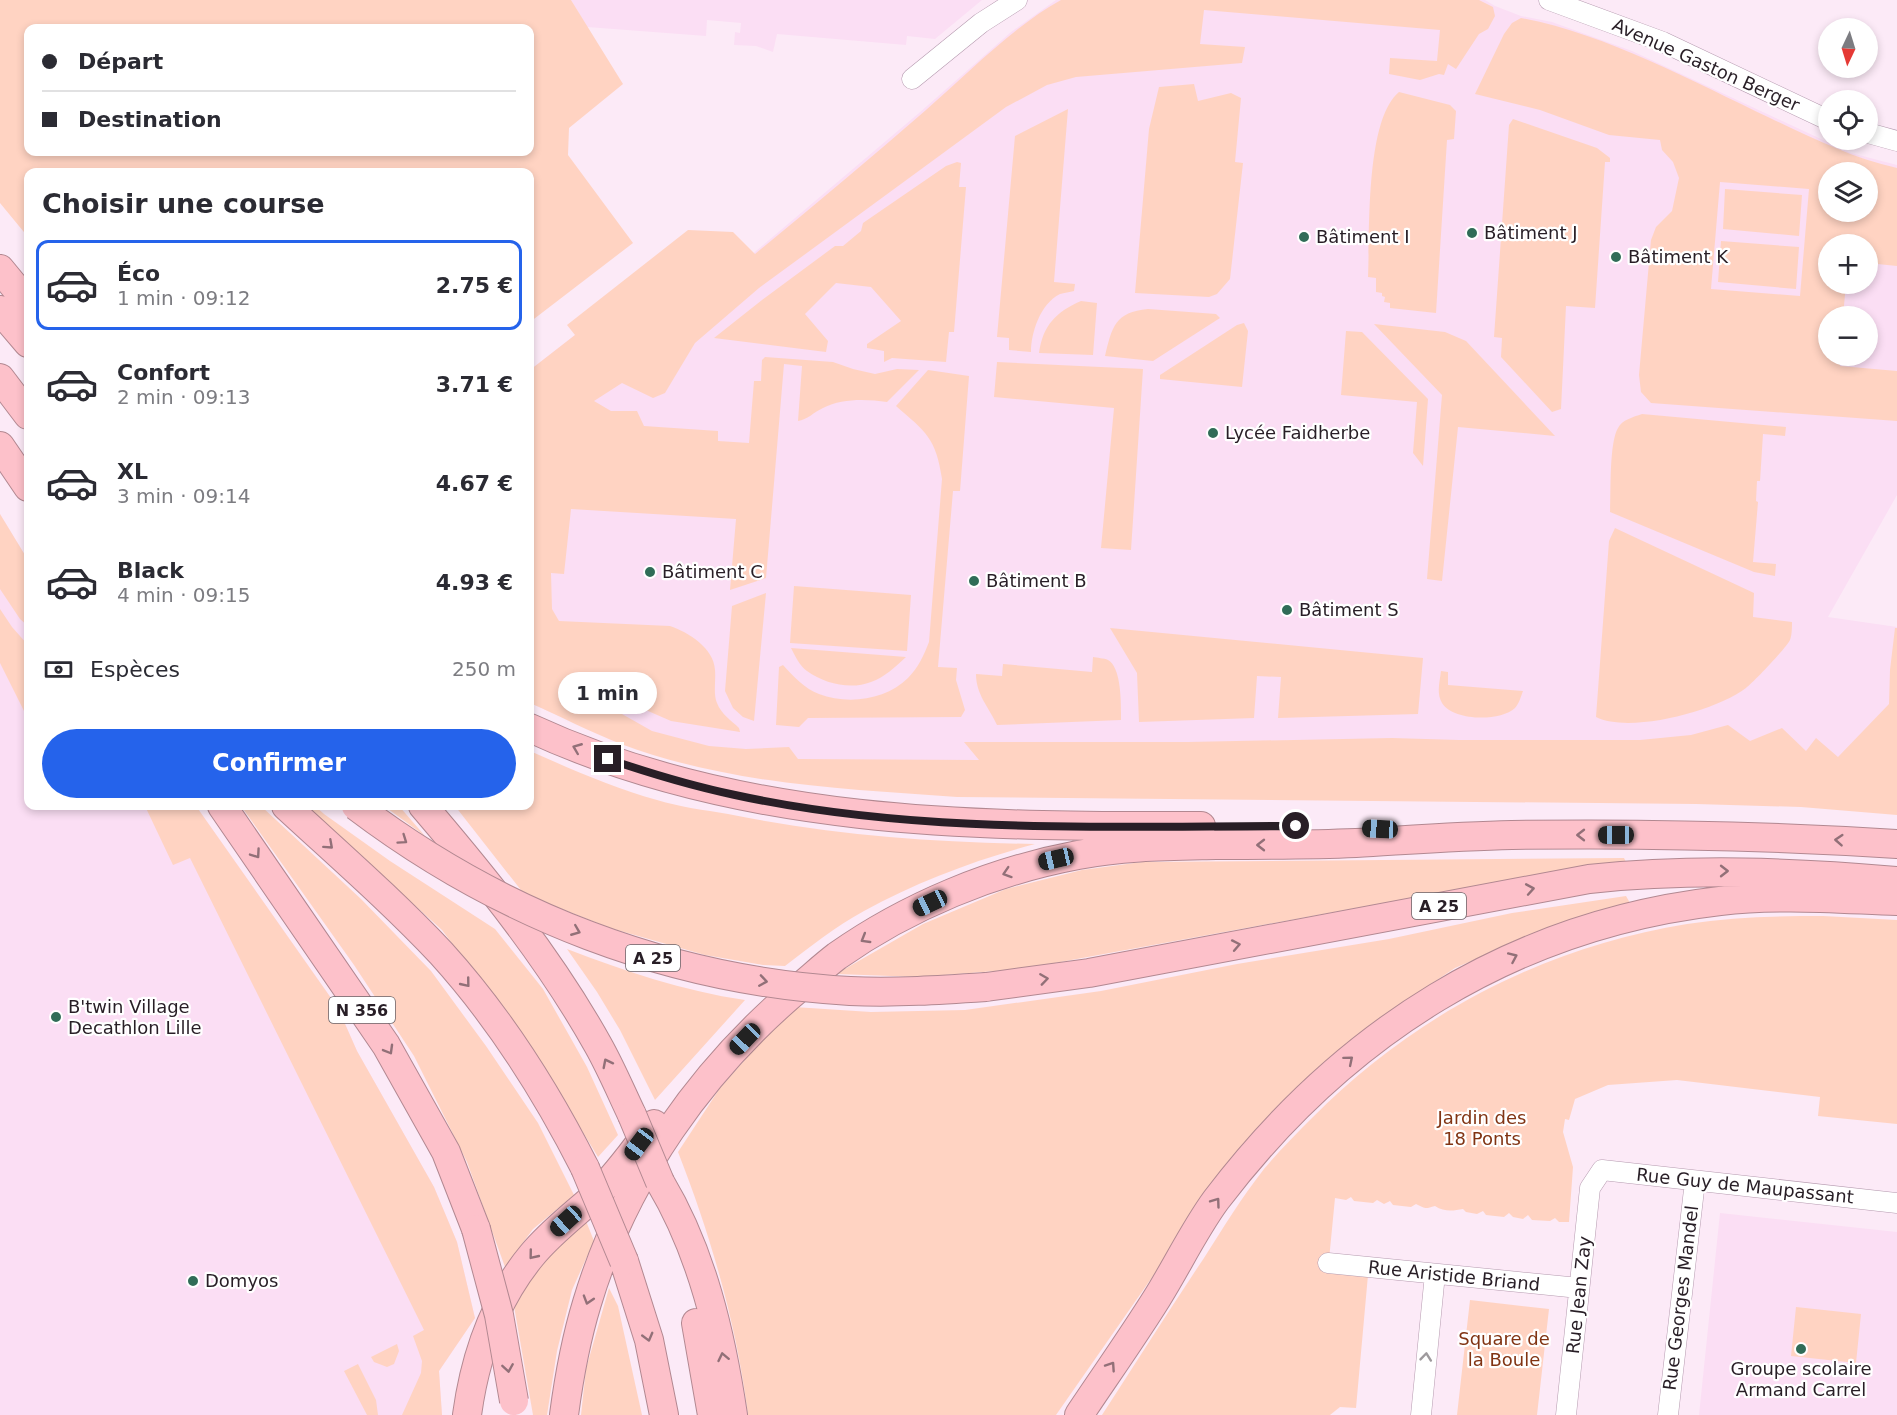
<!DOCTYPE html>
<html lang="fr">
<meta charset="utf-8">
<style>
:root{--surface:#fff;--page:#f2f2f3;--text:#2b2b33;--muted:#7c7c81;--line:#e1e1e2;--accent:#2563eb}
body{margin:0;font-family:"DejaVu Sans",sans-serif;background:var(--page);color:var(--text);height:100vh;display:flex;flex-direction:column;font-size:22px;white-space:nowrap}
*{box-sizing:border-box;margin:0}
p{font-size:20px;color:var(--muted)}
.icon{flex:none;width:33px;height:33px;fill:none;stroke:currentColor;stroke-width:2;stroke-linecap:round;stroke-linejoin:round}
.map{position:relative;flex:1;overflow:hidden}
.drawer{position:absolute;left:24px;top:168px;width:510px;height:642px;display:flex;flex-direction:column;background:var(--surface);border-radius:12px;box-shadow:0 3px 9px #0003}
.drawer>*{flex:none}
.guide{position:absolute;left:24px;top:24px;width:510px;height:132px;border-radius:12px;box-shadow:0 3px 9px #0003;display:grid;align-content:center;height:132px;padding:0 18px;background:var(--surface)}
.needle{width:39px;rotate:184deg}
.buttons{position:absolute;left:1818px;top:18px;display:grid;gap:12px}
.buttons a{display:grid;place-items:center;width:60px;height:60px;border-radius:50%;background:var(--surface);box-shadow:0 3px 9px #0003;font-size:30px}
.end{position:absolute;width:27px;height:27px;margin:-14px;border:8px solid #281e26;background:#fff;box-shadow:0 0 0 3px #fff}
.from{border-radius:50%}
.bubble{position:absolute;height:42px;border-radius:21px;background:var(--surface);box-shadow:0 3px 9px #0003;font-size:20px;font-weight:700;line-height:42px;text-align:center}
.car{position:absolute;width:18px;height:36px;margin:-18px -9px;border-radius:8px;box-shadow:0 0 4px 2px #0007;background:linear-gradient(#222 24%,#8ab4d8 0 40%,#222 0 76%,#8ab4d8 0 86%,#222 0)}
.guide b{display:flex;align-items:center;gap:21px;height:57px;font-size:22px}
.guide b+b{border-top:2px solid var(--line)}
.guide i{width:15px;height:15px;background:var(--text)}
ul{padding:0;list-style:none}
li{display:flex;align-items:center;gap:18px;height:90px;margin:0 12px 9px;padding:0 6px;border:3px solid transparent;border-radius:12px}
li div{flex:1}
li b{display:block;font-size:22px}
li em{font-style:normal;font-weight:700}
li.on{border-color:var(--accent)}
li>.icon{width:54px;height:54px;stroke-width:1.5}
h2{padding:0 18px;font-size:27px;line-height:72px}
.pay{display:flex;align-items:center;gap:15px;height:66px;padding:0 18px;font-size:22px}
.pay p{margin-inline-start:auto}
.action{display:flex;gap:12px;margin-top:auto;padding:12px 18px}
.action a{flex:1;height:69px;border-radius:36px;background:var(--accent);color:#fff;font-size:24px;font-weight:700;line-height:69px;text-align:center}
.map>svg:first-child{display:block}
</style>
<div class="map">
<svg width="1897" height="1415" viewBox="0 0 1897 1415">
<rect width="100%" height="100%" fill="#fceaf7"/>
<!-- built -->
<path fill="#fbdef4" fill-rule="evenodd" d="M571 0H982L935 39 907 36 906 45 777 34 773 52 756 46 734 45 735 32 740 33 741 23 707 20 706 36 587 27Z
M1056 0H1485L1495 6 1521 16 1552 22 1632 51 1851 153 1897 165V495L1828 617 1897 627V768L765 780 620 743 530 703V370L575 335 717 284 919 113 1011 32ZM1828 172H1868V212H1828ZM1828 244H1868V284H1828ZM1828 316H1868V356H1828Z
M0 514 28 560V806H196L338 1008 357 1051 434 1187 457 1242 475 1318 439 1371 442 1415H0Z
M1720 1213 1897 1232V1415H1699Z"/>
<!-- green -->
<path fill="#ffd3c2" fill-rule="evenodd" d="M0 0H571L623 84 569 128 568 155 633 243 530 322V172H28V237L0 203ZM530 28V152H28V28Z
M1061 0H1479L1493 7 1495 16 1488 29 1479 34 1456 69 1448 64 1444 75 1439 74 1420 80 1389 74 1390 58 1437 61 1440 30 1204 10 1200 44 1245 47 1242 63 1076 77 1047 85 1006 107 759 288 695 343 665 393 653 398 622 383 594 401 611 411H637L644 426 718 431V441L749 443 754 381H761L762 360 765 357 833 362 853 369 875 374 897 369 919 370 887 402C867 399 842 398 823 408 814 412 807 420 798 421L802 366 784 364 766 578 730 590 736 519 571 509 564 574 551 573 552 609 559 621 670 626C688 632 714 648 715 670 716 681 713 694 717 703 721 714 732 721 739 728L740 732 671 721 632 704 592 678 589 681 599 701 652 731 709 746 746 749 789 747 798 759 979 760 964 742H1188L1392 738 1459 740H1640L1691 735 1728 725 1750 741 1782 728 1806 751 1816 738 1838 757 1889 704 1890 670 1895 628H1897V815L1801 807 1696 804 957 797C843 789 728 784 621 744 590 732 560 716 530 703V370L575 335 567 325 688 230 733 232 755 254C812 207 870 159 926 110 966 75 1015 25 1061 0Z
M1521 18C1604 33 1694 82 1770 118 1812 138 1852 158 1897 168V266L1868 263V244H1828V284H1846L1843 316H1828V356H1840V366L1897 371V421L1651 403 1641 392 1639 375 1651 240 1656 227 1672 211 1679 178 1673 162 1662 150 1660 140 1609 135 1540 110 1475 94 1504 34 1512 23ZM1868 172V212H1828V172ZM1720 182 1809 189 1800 296 1711 289Z
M1194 84 1198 101 1231 93 1241 98 1235 162 1243 163 1230 279 1217 294 1209 297 1135 293 1149 129 1159 87Z
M1399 92 1450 105 1456 111 1454 139 1447 140 1436 313 1390 308V303L1384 302 1385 297 1382 296V293L1376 292V278L1368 277C1370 234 1365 120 1399 92Z
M1068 109 1054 282 1075 284 1074 291C1070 292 1064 293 1060 294 1040 304 1031 333 1031 352L1009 350V338L997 337 1015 136Z
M1513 119 1597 148 1610 158V162H1605L1595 308 1566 306 1561 409 1552 412 1501 357 1502 338 1494 337 1509 125Z
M957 162 961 163 959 187H966L954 332H949L946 362 892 358 884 362V351L867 348V344L901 321 871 287 836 283 805 314 828 341 826 352 714 338 762 300 835 246H843L861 231 863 223 946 166Z
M1725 189 1802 195 1799 236 1723 229Z
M1721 241 1799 247 1796 289 1718 282Z
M1081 301 1097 303 1093 355 1039 353C1043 325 1056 312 1081 301Z
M1148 309 1216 314 1220 318 1153 361 1105 356C1112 327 1115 312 1148 309Z
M1244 323 1248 331 1242 387 1160 379V375L1237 325Z
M1374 324 1445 332 1466 341 1555 436 1458 427 1442 581 1427 579 1442 395Z
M1346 331 1362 332 1428 399 1423 466 1413 453 1417 402 1341 395Z
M997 362 1143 369 1131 550 1101 548 1114 408 994 397Z
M928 370 969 376 960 491H953L938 667 957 668 956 680 965 710 961 717 808 718 799 727 776 725 779 667 783 665C793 676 805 689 819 694 848 705 886 700 908 678 918 668 924 655 929 642L942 479C936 438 926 432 896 406Z
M1642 414 1786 427 1785 436 1763 434 1760 481H1757L1756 501 1758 502 1753 562 1776 564 1775 576 1754 572 1610 512C1611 493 1609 443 1618 428 1622 420 1633 417 1642 414Z
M0 514 28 560V626L20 619 0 589Z
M1615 528 1754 593 1753 617 1792 622C1792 627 1792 635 1790 640 1787 647 1753 683 1746 688 1716 711 1630 734 1596 717L1609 541Z
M794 586 911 595 907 651 790 643Z
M766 593 754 721 743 717 733 708 725 691 732 606Z
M0 609 12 627 28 645V719L0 663Z
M1110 628 1423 658 1418 714 1278 718 1281 677 1257 676 1254 718 1139 722 1137 673Z
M791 648 906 657C895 667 885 677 871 682 851 690 825 684 807 671 800 666 795 656 791 648Z
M1093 657C1097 658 1104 658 1108 660 1122 668 1121 705 1121 720L997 725C989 707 976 695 976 674L1002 676 1003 664 1092 672Z
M1441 671 1448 672V685L1523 691C1521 696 1519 704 1515 708 1500 722 1453 721 1442 703 1436 693 1440 681 1441 671Z
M530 751C571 769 613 788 657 800 680 807 704 810 728 814 832 835 929 842 1035 844 978 859 916 882 864 911 836 926 810 947 785 966L763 965 705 955 610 928 524 894 455 806H530Z
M145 806H196L338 1008 357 1051 434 1187 457 1242 475 1318 439 1371 442 1415H402L421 1373 422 1361 413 1336 424 1330 190 858 173 865Z
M241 806H261L361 899 431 971 486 1046 538 1123 574 1195 533 1229 505 1267 467 1162 414 1056 354 965Z
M305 806H315L324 814 390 861 495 929 543 989 587 1067 618 1135 598 1157 537 1057 442 930Z
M384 806H399L425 836Z
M1624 858 1626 862 1575 868 1022 969 919 977 836 974 923 924 1006 889 1082 870 1142 862Z
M1626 896 1630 903 1530 936 1455 968 1371 1024 1301 1085 1236 1157 1056 1415H748C737 1326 711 1236 678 1152L720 1088 774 1027 794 1007 871 1012 965 1010 1101 991 1237 964 1389 939 1512 913Z
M1823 916 1897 920V1124L1818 1116 1820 1097 1677 1080 1608 1085 1575 1099 1569 1120 1565 1119 1563 1132 1573 1167 1569 1222H1559L1555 1218 1550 1221 1532 1220 1528 1215 1523 1219 1513 1217 1509 1213 1504 1217 1486 1215 1483 1211 1477 1214 1466 1212 1463 1209C1453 1211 1444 1212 1435 1206 1425 1209 1426 1209 1416 1204L1411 1207 1393 1205 1390 1201 1384 1204 1377 1200 1373 1203 1354 1201 1351 1197 1346 1200 1335 1198 1328 1270 1368 1275 1356 1408 1340 1407 1330 1415H1102C1136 1363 1169 1310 1204 1258 1223 1228 1242 1197 1264 1169 1279 1151 1296 1134 1312 1118 1414 1015 1544 947 1687 924 1732 917 1777 916 1823 916Z
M567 949C625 971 683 991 745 1000L655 1100 620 1030 597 992Z
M584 1216 594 1241 572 1290 557 1351 547 1415H533L514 1306 543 1261Z
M609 1288 618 1306 642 1415H581L586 1369Z
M1470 1300 1549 1309 1537 1415H1457Z
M1796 1307 1861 1314 1856 1363 1791 1356Z
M397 1344 399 1351 394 1364 387 1367 374 1362 371 1357Z
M358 1364 376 1400 378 1415H367L344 1371Z"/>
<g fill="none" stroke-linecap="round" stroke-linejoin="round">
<!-- minor casing -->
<g stroke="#b59aaf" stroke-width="21">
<path id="minor" d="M1549 0 1663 42 1828 120
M912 79 981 23 1017 0
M1868 133 1897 141
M1328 1263 1579 1288
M1421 1415 1435 1274
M1566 1415 1590 1188 1602 1170 1897 1203
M1668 1415 1695 1181"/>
</g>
<!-- highway casing -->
<g stroke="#b28891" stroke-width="30">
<path id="highway" d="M0 269 28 303
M0 310 28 343
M0 378 28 415
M0 446 28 487
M530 728C740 825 973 827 1201 826
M222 806 386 1045 446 1152 476 1229
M286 806C338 854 392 901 441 953 499 1017 546 1091 585 1168
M423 806C487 881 550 959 598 1045 611 1068 621 1092 632 1115
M986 987 1089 973 1589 879C1692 868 1794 872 1897 881
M660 1182C702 1252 721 1334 733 1415
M624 1261 649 1340 664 1415
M696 1323 712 1415
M467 1415C475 1356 494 1301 532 1255 551 1232 574 1215 596 1195 618 1174 636 1148 654 1124
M564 1415C569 1377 576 1339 587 1303 624 1179 702 1069 800 987 812 977 824 966 837 956 908 906 993 871 1078 855 1123 846 1170 846 1216 845 1263 845 1309 845 1356 843 1408 840 1460 836 1512 835 1640 833 1769 836 1897 844
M1079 1415C1105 1376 1132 1338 1157 1298 1177 1266 1194 1230 1216 1200 1342 1034 1511 925 1720 901 1779 894 1838 899 1897 901"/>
</g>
<!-- minor -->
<use href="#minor" stroke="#fff" stroke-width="20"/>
<!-- highway -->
<use href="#highway" stroke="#fdc1ca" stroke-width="28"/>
<!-- highway-bridge casing -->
<g stroke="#b28891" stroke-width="30" stroke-linecap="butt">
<path id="highway-bridge" d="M356 806C500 915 669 981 850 991 895 993 941 990 986 987
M632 1115 660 1182
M585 1168 624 1261
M476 1229 499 1315 514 1401"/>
</g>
<!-- highway-bridge -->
<use href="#highway-bridge" stroke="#fdc1ca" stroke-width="28"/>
</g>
<!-- one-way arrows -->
<defs><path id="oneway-chevron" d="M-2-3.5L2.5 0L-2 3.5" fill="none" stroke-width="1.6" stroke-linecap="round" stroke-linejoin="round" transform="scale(1.5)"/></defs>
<g stroke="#927078">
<use href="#oneway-chevron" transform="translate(577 748) rotate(-158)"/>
<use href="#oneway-chevron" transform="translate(1581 835) rotate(180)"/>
<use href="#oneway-chevron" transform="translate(403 840) rotate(35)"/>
<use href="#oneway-chevron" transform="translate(1839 840) rotate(-176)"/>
<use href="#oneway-chevron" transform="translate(329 845) rotate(42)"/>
<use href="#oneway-chevron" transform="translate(1261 845) rotate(180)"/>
<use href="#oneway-chevron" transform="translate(256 854) rotate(55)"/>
<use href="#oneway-chevron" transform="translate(1724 871)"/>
<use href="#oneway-chevron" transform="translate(1007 873) rotate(162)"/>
<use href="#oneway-chevron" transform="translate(1530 889) rotate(-10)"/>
<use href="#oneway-chevron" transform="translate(576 931) rotate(22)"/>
<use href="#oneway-chevron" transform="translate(865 939) rotate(149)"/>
<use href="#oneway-chevron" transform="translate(1236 945) rotate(-11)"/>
<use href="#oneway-chevron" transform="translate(1513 957) rotate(-24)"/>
<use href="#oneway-chevron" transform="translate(1044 979) rotate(-8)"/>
<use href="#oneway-chevron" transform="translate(763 981) rotate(9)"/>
<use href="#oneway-chevron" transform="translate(466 983) rotate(51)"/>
<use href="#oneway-chevron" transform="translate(389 1050) rotate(60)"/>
<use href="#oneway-chevron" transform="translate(1349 1060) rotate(-40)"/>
<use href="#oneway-chevron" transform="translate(607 1063) rotate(-117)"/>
<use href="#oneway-chevron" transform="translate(1216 1202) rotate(-54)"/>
<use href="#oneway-chevron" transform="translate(533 1255) rotate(129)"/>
<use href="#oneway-chevron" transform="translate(588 1300) rotate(107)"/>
<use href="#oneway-chevron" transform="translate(648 1337) rotate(75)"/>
<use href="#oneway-chevron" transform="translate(723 1357) rotate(-102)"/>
<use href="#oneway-chevron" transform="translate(1111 1366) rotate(-56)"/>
<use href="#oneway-chevron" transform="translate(508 1368) rotate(81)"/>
</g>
<use stroke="#9e9a9d" href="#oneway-chevron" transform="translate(1426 1357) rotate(-84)"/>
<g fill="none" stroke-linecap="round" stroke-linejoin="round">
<!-- route -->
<path stroke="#281e26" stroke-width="8" d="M608 759C649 773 692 786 735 795 918 835 1110 826 1296 826"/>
</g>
<!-- markers -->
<g fill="#306c57" stroke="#fff" stroke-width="2">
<circle cx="1472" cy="233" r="6"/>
<circle cx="1304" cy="237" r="6"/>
<circle cx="1616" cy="257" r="6"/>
<circle cx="1213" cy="433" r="6"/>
<circle cx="650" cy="572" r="6"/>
<circle cx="974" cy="581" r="6"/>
<circle cx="1287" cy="610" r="6"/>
<circle cx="56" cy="1017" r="6"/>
<circle cx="193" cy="1281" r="6"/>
<circle cx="1801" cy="1349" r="6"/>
</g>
<g text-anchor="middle" stroke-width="4.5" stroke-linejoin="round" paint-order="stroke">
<!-- shield labels -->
<g fill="#fff" stroke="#686267" stroke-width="1.5">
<rect x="1412" y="893" width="54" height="26" rx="4.5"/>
<rect x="626" y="945" width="54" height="26" rx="4.5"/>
<rect x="329" y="997" width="66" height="26" rx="4.5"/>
</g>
<g font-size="16" font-weight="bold" fill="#281e26">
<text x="1439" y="912">A 25</text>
<text x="653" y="964">A 25</text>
<text x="362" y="1016">N 356</text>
</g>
<!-- street labels -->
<g font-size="18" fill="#281e26" stroke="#fff">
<text transform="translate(1706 65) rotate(24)" y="6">Avenue Gaston Berger</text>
<text transform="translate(1745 1186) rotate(6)" y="6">Rue Guy de Maupassant</text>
<text transform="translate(1454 1276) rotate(6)" y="6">Rue Aristide Briand</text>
<text transform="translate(1579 1295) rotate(-84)" y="6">Rue Jean Zay</text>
<text transform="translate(1681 1298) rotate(-83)" y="6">Rue Georges Mandel</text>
</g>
<!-- poi labels -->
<g font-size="18" fill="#281e26" stroke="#fff" text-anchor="start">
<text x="1484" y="239">Bâtiment J</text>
<text x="1316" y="243">Bâtiment I</text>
<text x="1628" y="263">Bâtiment K</text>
<text x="1225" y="439">Lycée Faidherbe</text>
<text x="662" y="578">Bâtiment C</text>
<text x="986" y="587">Bâtiment B</text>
<text x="1299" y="616">Bâtiment S</text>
<text x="68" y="1013">B'twin Village<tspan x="68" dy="21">Decathlon Lille</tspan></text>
<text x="205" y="1287">Domyos</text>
<text x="1801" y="1375" text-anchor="middle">Groupe scolaire<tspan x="1801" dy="21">Armand Carrel</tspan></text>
</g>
<!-- park labels -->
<g font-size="18" fill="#813413" stroke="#fff">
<text x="1482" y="1124">Jardin des<tspan x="1482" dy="21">18 Ponts</tspan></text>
<text x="1504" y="1345">Square de<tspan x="1504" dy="21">la Boule</tspan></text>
</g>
</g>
</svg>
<div class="buttons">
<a><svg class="needle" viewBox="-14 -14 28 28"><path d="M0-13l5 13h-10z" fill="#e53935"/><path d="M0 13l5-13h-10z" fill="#7c7c81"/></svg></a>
<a><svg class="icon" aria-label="locate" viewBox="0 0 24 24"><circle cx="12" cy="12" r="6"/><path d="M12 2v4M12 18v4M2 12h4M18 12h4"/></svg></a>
<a><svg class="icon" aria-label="layers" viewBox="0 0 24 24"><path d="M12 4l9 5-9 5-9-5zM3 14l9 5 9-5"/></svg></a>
<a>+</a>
<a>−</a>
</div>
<i class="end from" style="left:1296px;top:826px"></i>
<i class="end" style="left:608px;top:759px"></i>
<div class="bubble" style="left:558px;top:672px;width:99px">1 min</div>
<i class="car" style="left:1380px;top:829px;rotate:273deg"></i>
<i class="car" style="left:1616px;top:835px;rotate:270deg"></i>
<i class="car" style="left:1056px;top:859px;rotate:257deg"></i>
<i class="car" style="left:930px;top:903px;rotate:245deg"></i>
<i class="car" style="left:745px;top:1039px;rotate:224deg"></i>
<i class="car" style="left:639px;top:1144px;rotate:217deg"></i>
<i class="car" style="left:566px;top:1221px;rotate:228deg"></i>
<div class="guide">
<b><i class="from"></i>Départ</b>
<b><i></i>Destination</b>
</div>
<section class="drawer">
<h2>Choisir une course</h2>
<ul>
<li class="on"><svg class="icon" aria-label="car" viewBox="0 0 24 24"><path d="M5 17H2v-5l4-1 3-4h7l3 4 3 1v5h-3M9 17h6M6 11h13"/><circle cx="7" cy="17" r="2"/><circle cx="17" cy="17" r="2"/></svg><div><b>Éco</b><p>1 min · 09:12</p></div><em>2.75 €</em></li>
<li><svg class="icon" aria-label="car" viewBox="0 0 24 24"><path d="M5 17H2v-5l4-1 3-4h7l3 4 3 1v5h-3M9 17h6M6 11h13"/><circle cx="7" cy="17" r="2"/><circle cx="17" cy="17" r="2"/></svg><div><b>Confort</b><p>2 min · 09:13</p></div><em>3.71 €</em></li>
<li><svg class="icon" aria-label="car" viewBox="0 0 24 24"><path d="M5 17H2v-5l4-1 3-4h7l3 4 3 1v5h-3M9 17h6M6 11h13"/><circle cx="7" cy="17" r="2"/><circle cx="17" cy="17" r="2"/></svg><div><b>XL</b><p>3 min · 09:14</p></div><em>4.67 €</em></li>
<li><svg class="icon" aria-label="car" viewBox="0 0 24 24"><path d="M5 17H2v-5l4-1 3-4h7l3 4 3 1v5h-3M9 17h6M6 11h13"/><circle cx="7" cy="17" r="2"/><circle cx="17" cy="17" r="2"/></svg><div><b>Black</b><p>4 min · 09:15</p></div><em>4.93 €</em></li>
</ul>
<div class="pay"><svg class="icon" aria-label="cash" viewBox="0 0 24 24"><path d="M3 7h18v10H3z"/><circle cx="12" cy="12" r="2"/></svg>Espèces<p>250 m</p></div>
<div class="action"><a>Confirmer</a></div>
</section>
</div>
